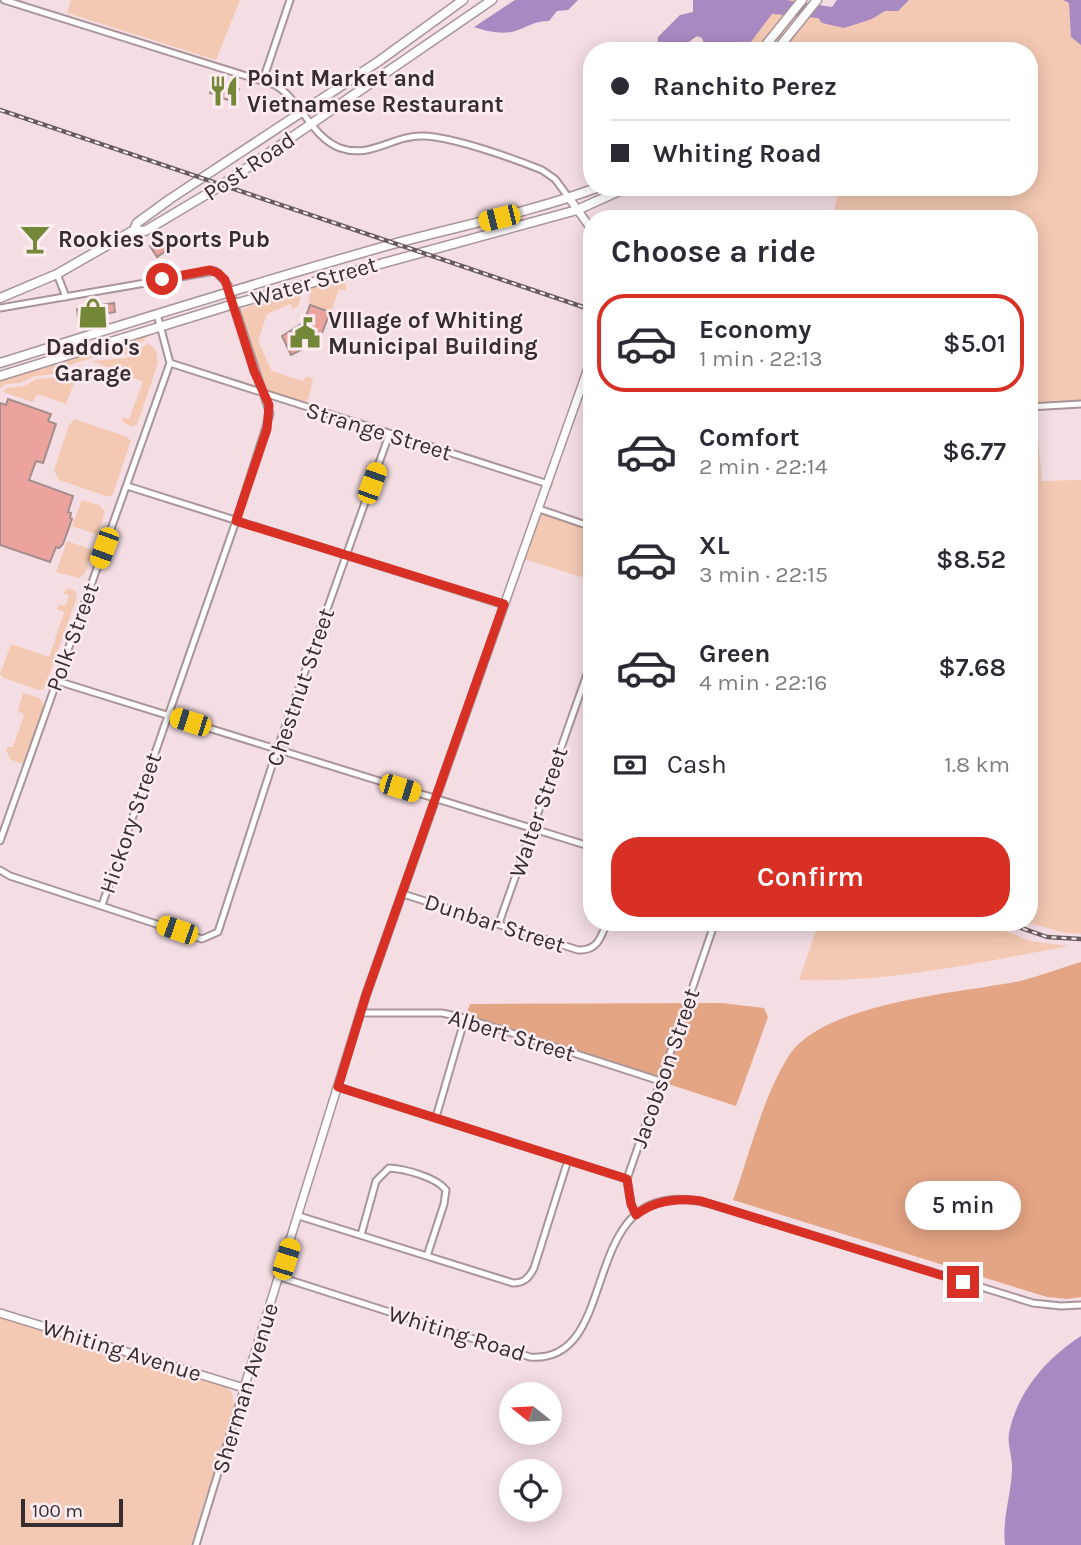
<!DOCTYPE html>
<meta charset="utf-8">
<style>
:root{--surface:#fff;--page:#f2f2f3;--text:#2b2b33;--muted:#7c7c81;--line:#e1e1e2;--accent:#d93025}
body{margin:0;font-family:Karla,sans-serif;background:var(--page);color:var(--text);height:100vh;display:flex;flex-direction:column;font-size:26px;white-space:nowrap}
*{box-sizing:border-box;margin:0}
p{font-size:23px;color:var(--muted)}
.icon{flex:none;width:38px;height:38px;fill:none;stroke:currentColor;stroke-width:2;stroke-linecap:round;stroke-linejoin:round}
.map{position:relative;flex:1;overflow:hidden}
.side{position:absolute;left:583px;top:210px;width:455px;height:721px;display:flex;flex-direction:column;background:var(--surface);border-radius:28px;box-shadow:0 4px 18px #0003}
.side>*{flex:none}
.guide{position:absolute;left:583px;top:42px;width:455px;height:154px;border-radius:28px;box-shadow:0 4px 18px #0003;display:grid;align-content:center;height:154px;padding:0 28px;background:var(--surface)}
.needle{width:46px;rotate:288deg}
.controls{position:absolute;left:499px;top:1382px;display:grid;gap:14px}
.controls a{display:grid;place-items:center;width:63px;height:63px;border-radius:50%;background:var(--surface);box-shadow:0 4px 18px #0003;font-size:35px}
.scale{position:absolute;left:21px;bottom:18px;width:102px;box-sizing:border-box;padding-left:7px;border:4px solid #352d2f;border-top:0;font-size:19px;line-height:24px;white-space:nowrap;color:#352d2f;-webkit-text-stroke:5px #feecf1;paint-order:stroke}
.end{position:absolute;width:32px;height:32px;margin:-16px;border:9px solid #d93025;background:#fff;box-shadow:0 0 0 4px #fff}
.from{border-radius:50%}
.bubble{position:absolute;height:49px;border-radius:24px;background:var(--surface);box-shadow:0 4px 18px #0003;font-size:23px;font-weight:600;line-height:49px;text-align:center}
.car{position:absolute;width:21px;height:42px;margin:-21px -10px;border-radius:9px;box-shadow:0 0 5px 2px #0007;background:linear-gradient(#f5c518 24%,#345 0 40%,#f5c518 0 76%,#345 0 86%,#f5c518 0)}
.guide b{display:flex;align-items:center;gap:24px;height:66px;font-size:26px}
.guide b+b{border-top:2px solid var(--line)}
.guide i{width:18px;height:18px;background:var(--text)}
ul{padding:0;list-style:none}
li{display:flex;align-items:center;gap:21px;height:98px;margin:0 14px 10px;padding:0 14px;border:4px solid transparent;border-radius:28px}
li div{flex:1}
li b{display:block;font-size:26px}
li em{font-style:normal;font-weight:600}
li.on{border-color:var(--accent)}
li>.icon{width:63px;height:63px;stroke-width:1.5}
h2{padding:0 28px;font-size:32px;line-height:84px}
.pay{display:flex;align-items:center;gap:18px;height:77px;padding:0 28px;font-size:26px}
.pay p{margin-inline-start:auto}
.action{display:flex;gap:14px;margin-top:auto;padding:14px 28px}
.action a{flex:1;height:80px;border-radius:28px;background:var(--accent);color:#fff;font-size:28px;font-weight:600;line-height:80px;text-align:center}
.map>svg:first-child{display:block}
</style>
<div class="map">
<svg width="1081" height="1545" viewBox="0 0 1081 1545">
<rect width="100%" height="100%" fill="#f4dee4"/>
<!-- green -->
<path fill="#f4c9b3" d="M71 0H240L216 60 67 13Z
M693 0H796L784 15 872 19 885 11H898L909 0H1063L1069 3 1081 45V404L1035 407 1042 481 1081 480V934L1065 933 1026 922H1029V219H832L839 187H1029V51H707L702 38 697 36 676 51H657L658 37 680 15 693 12Z
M345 278 346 291 339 289 331 312 309 305 310 288Z
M299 291 301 299 297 307 293 309 290 304 267 314 258 341 272 371 303 381 306 376 313 379 309 398 304 403 271 394 266 390 241 312 242 309Z
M149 335 130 354 101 355 73 364 56 374 35 376 21 383 6 384 0 389V380Z
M148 343 156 350 158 363 137 425 132 427 122 421 123 417 129 419 143 382 92 361 128 358Z
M81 365 66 404 37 394 33 402 3 392 7 388 25 386 36 379 60 377Z
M75 419 127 437 131 441 113 494 109 497 59 480 54 470 69 425Z
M82 500 99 505 105 511 98 535 72 526Z
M539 509 591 527V580L521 558Z
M67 541 93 550 85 573 79 578 56 572Z
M68 588 75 591 77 597 44 689 38 690 2 677 0 674 11 644 49 657 64 612 57 609 59 604 65 606 69 595 63 593Z
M23 693 40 698 44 706 25 762 22 764 10 759 6 750 7 747H13L24 715 18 711Z
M819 922H983L1031 941 1069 946C980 962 891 983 799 980Z
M0 1316 226 1387 232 1392 234 1406 191 1545H0Z"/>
<!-- forest -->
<path fill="#e4a584" d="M1081 962V1297L1068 1299 1047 1297 733 1200C750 1153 762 1099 788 1057 822 1002 960 993 1020 981 1040 976 1061 968 1081 962Z
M721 1003 764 1008 768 1017 736 1106 465 1018 470 1004Z"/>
<!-- water -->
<path fill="#a989c1" d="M515 0H578L568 10 557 11 549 21C534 21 528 27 515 31 503 35 485 31 474 27Z
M693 0H786L832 7 837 0H909L898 11H885L872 19 844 28 822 23 818 18 772 14 744 51H707L702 38 697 36 676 51H657L658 37 680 15 693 12Z
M1063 0H1081V45L1071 37 1069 3Z
M1081 1336V1545H1005C1002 1519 1011 1496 1012 1470 1013 1458 1007 1445 1009 1433 1017 1392 1047 1358 1081 1336Z"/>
<!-- building -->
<path fill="#eca39e" stroke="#a38e8c" stroke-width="2" d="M215 79 239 89 233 102 210 93Z
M165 236 173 246 157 257 150 246Z
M114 303 115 312 104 314 105 318 79 323 77 309Z
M310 305 330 312 319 341 291 355 282 336 304 322Z
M8 399 51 414 48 421 56 424 43 463 36 461 29 480 73 496 68 512 71 513 70 518 72 519 63 544 59 548 56 547 50 562 0 545V403L6 405Z"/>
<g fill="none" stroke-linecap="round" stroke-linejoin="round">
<!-- minor casing -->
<g stroke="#a89499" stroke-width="9">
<path id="minor" d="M4 0 275 85C301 100 311 137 340 148 371 159 393 135 423 136 454 137 512 158 542 170L555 179 569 198
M263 80 290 0
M57 274 66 297
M0 308 215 271 228 285 270 414 236 521 102 905
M170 363 548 484
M1029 407 1081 404
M127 486 504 605
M539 509 592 527
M57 681 592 847
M0 841 170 363 157 314
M0 870 10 876 202 939 218 932 277 750 389 435
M403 894 578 950C597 951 601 938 607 922
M499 923 592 660
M361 1013H442L465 1018 660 1081
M338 1087 627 1179
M436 1117 465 1018
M636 1215 631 1204 627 1179 715 922
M299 1216 513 1283C524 1283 529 1278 534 1268L568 1160
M361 1235 376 1181 389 1168C405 1169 436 1177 446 1190L444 1204 427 1256
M280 1277 530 1357C628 1365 570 1163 714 1205L1033 1303 1061 1306 1081 1305
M196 1545 244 1388"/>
</g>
<!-- tertiary casing -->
<g stroke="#a89499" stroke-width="10">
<path id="tertiary" d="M569 198 592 230
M0 1313 244 1388 366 995 592 357"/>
</g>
<!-- secondary casing -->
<g stroke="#a89499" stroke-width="11">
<path id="secondary" d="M761 51 802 0
M776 51 817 0
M134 230 145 231 222 185 492 0
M0 298 57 274 134 230 137 223 170 199 379 61 463 0
M0 363C131 322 261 281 393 244 462 225 532 212 599 187
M0 376 234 304 577 210 628 187"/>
</g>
<!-- minor -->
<use href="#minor" stroke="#fff" stroke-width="5"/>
<!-- tertiary -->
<use href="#tertiary" stroke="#fff" stroke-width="7"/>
<!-- secondary -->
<use href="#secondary" stroke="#fff" stroke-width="8"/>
<!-- rail casing -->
<g stroke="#675b5e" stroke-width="4.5">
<path id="rail" d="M0 110 592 310
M1004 922 1047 937 1081 939"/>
</g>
<!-- rail -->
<use href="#rail" stroke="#feecf1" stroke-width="2" stroke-dasharray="5" stroke-linecap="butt"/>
</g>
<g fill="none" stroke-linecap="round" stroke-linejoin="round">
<!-- route -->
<path stroke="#d93025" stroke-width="9" d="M162 279 210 270 218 273 225 280 254 371 269 405 267 429 236 521 504 604 366 995 338 1087 627 1179 631 1204 636 1215C655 1200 678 1198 701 1201L963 1282"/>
</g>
<!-- icons -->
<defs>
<g id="restaurant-bare" transform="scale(2.415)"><path d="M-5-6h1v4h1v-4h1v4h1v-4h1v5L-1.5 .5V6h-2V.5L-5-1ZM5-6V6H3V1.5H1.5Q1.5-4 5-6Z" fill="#728738" stroke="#feecf1" stroke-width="2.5" paint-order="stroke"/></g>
<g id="bar-bare" transform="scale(2.415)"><path d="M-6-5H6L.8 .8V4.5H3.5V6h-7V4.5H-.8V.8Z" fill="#728738" stroke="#feecf1" stroke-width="2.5" paint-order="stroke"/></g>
<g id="shop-bare" transform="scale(2.415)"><path d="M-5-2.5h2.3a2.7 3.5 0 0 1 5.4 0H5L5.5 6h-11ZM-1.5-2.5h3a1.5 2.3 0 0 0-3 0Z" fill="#728738" stroke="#feecf1" stroke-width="2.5" paint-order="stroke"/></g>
<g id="civic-bare" transform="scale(2.415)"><path d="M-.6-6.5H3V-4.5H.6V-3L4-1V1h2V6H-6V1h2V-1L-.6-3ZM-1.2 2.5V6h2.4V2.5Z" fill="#728738" stroke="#feecf1" stroke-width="2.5" paint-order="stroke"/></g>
</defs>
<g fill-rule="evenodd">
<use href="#restaurant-bare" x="224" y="91"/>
<use href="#bar-bare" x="35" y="239"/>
<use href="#shop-bare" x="93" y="313"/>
<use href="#civic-bare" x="305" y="333"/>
</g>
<g text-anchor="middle" stroke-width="5" stroke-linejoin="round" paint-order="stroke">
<!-- poi labels -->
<g font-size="23" font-weight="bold" fill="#352d2f" stroke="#feecf1" text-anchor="start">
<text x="247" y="86">Point Market and<tspan x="247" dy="26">Vietnamese Restaurant</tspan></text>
<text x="58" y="247">Rookies Sports Pub</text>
<text x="328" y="328">VIllage of Whiting<tspan x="328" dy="26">Municipal Building</tspan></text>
<text x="93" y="355" text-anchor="middle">Daddio's<tspan x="93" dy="26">Garage</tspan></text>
</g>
<!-- street labels -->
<g font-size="23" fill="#352d2f" stroke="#feecf1">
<text transform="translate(249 166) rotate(-34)" y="8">Post Road</text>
<text transform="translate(314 281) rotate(-16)" y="8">Water Street</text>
<text transform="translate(379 431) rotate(17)" y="8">Strange Street</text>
<text transform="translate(72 637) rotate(-70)" y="8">Polk Street</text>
<text transform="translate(300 687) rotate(-71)" y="8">Chestnut Street</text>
<text transform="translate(538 812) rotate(-71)" y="8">Walter Street</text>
<text transform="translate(130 823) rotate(-71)" y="8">Hickory Street</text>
<text transform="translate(495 923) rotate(18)" y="8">Dunbar Street</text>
<text transform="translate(512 1035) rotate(17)" y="8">Albert Street</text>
<text transform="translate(665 1068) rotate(-71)" y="8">Jacobson Street</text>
<text transform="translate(457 1333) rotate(17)" y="8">Whiting Road</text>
<text transform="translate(122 1350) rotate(17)" y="8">Whiting Avenue</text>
<text transform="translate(245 1388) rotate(-73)" y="8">Sherman Avenue</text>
</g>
</g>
</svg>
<div class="controls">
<a><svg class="needle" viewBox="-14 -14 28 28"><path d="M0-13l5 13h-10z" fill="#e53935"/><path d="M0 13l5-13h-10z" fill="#7c7c81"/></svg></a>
<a><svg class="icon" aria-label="locate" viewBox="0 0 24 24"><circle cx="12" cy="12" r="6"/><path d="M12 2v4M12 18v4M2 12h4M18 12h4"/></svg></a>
</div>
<div class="scale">100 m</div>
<i class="end from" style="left:162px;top:279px"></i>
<i class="end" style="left:963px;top:1282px"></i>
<div class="bubble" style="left:905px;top:1181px;width:116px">5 min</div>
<i class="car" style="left:499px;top:218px;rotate:256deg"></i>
<i class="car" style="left:372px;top:483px;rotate:20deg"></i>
<i class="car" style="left:104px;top:548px;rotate:200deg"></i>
<i class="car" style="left:190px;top:722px;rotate:288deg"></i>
<i class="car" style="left:400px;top:788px;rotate:107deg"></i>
<i class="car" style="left:177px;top:930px;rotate:289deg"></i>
<i class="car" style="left:286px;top:1259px;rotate:17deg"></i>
<div class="guide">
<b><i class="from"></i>Ranchito Perez</b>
<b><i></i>Whiting Road</b>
</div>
<section class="side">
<h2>Choose a ride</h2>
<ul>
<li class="on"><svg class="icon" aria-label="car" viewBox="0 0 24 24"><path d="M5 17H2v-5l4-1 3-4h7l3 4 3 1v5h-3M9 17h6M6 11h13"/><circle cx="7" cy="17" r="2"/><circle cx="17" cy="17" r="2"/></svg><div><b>Economy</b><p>1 min · 22:13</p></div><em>$5.01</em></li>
<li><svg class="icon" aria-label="car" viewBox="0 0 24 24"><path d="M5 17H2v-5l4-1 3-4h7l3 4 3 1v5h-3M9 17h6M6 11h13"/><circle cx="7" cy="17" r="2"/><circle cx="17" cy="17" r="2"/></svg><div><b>Comfort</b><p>2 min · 22:14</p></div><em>$6.77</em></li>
<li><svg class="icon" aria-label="car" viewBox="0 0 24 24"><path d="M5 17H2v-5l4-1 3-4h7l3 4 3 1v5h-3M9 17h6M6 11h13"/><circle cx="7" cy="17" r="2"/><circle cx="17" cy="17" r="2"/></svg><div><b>XL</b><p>3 min · 22:15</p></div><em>$8.52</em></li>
<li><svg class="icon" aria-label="car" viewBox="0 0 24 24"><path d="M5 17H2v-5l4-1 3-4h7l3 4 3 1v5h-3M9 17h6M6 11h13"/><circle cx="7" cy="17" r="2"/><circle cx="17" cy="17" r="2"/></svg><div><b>Green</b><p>4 min · 22:16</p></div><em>$7.68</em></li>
</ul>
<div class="pay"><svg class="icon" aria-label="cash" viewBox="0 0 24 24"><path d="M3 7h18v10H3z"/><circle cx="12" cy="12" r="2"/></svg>Cash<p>1.8 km</p></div>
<div class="action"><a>Confirm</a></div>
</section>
</div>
